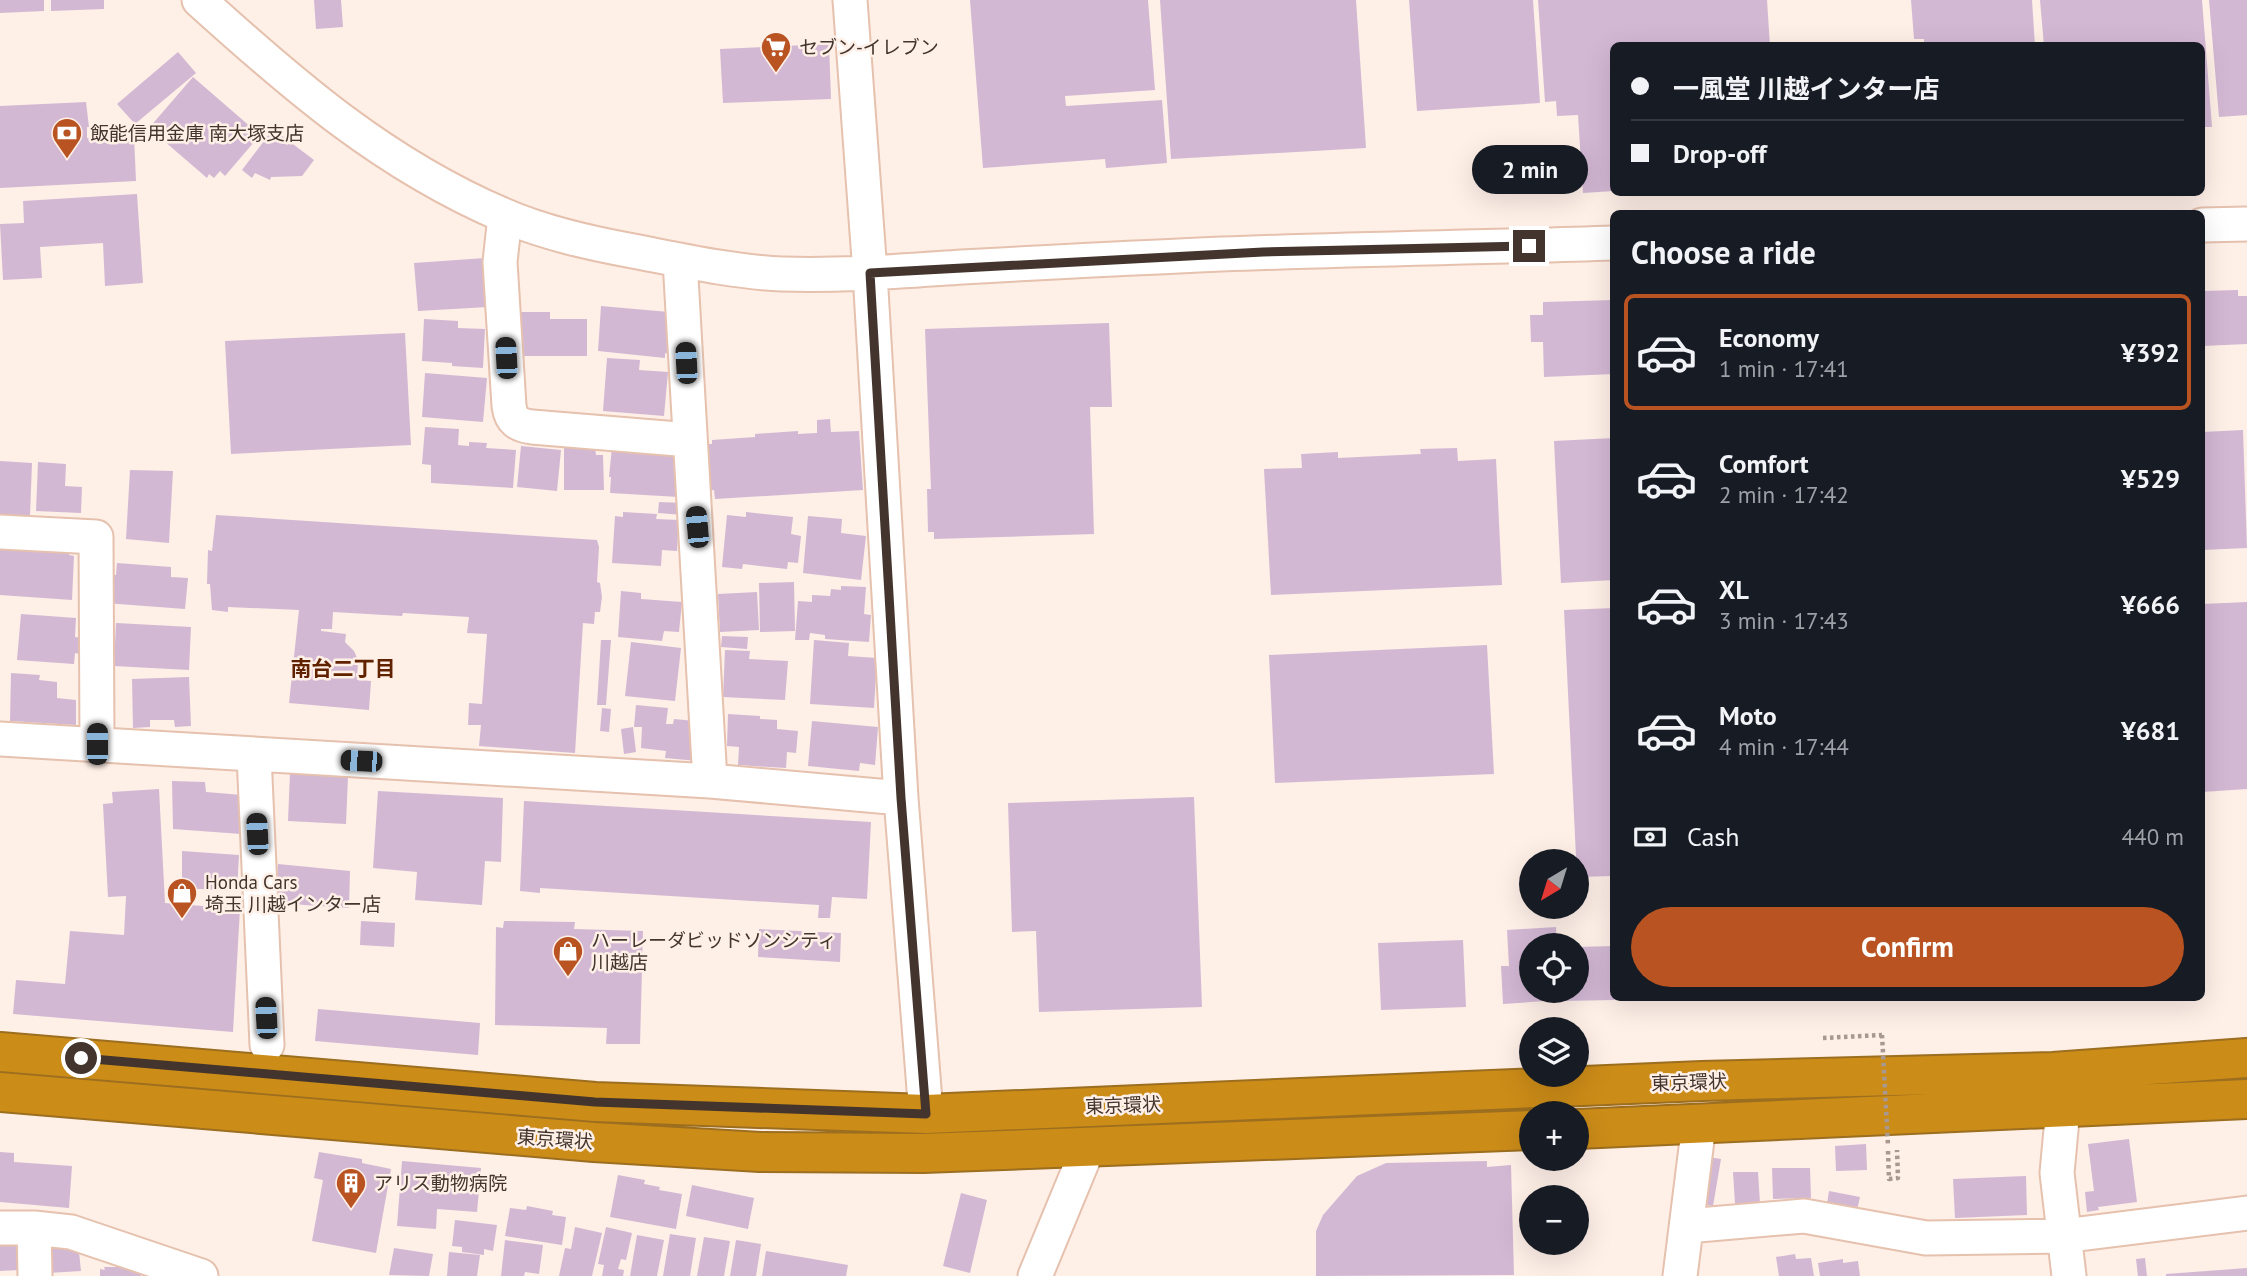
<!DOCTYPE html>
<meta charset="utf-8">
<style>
:root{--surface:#171b24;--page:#242831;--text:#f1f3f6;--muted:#9ea1a6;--line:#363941;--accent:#b95422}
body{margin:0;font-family:"PT Sans","Noto Sans JP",sans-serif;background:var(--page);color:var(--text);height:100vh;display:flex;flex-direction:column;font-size:26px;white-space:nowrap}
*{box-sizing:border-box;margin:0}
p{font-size:23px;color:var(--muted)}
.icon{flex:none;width:38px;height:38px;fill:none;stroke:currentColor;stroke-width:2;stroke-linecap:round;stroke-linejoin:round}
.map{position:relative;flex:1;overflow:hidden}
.side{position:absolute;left:1610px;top:210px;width:595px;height:791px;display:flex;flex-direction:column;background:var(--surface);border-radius:10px;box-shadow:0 7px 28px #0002}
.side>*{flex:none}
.guide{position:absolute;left:1610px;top:42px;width:595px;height:154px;border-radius:10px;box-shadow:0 7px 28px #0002;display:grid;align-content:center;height:154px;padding:0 21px;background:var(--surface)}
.needle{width:46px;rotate:218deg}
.tools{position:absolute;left:1519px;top:849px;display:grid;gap:14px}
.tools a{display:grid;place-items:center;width:70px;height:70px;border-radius:50%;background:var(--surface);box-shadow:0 7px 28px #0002;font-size:35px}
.end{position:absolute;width:32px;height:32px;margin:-16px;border:9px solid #43352d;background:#fff;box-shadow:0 0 0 4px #fff}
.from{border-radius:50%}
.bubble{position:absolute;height:49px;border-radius:24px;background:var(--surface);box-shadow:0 7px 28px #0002;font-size:23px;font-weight:600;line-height:49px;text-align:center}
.car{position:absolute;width:21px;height:42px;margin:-21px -10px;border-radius:9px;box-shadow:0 0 5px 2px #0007;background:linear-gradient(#222 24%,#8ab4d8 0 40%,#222 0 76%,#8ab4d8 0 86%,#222 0)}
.guide b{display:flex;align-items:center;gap:24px;height:66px;font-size:26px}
.guide b+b{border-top:2px solid var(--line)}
.guide i{width:18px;height:18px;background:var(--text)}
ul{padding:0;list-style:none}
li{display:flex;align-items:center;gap:21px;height:116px;margin:0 14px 10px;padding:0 7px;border:4px solid transparent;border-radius:10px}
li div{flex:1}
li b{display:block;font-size:26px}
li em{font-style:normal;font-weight:600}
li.selected{border-color:var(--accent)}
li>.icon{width:63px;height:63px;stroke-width:1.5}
h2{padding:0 21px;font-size:32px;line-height:84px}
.pay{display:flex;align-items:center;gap:18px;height:77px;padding:0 21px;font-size:26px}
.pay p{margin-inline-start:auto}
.action{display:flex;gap:14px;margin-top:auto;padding:14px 21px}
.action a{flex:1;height:80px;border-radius:42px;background:var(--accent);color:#fff;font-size:28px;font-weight:600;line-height:80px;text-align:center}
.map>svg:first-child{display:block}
</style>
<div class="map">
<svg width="2247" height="1276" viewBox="0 0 2247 1276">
<rect width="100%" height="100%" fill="#feefe7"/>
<!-- building -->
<path fill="#d3b8d4" d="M0 0H44V11L0 13Z
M51 0H104V9L51 11Z
M314 0H341L343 27 316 29Z
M970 0H1148L1155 90 1065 96 1066 106 1162 100 1167 163 1106 168 1105 159 983 168Z
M1160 0H1356L1366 148 1171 159Z
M1409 0H1533L1540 103 1417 111Z
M1538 0H1767L1770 46H1614V191L1583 193 1578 115 1557 116 1556 101 1545 102Z
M1911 0H2032L2035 46H1924V39H1914Z
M2040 0H2202L2212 127H2202V46H2044Z
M2209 0H2247V115L2219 117Z
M829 44 831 99 723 103 720 49Z
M178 52 196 73 135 124 117 104Z
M193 77 260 135 225 176 220 171 214 178 209 174 207 178 149 128Z
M86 102 89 127H87V138L134 136 136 181 0 188V106Z
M273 129 314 160 302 176 271 177 270 180 255 173 252 178 242 170Z
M137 194 143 283 105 286 103 243 40 247 42 278 3 280 0 224 24 223 23 201Z
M485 258 488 307 418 311 414 263Z
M2238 290V296H2247V344L2202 346V291Z
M1614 300V374L1544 377 1543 342H1531L1530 315H1543V302Z
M601 306 669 312 667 337H672L670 354 665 353V358L598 351Z
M520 312H550V319H587V356H520Z
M424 319 458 321V328L485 329 483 368 452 366V363L422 361Z
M1109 323 1112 407H1090L1094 534 934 539V532H928L927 489H931L925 329Z
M405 333 411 445 231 454 225 341Z
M607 358 640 360 639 370 668 372 664 416 603 411Z
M425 373 487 378 483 422 422 417Z
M830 419 831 432 859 431 863 490 715 499 714 490 707 491 704 444H712V440L755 437V434L798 431V434L817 433V420Z
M425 427 459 429 458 445 469 446V442L487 443 486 448 516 450 513 488 431 483V465L422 464Z
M2243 430 2247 548 2202 550V432Z
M1614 438V580L1561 583 1554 441Z
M521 446 561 450 557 491 517 487Z
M595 446 596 455H603L604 490H564V447Z
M612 447 684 452 679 497 610 493 611 477H609Z
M1457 448 1458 461 1496 459 1502 585 1271 595 1264 469 1302 468 1301 454 1338 452V458L1421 454 1420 449Z
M0 461 32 463 30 516 0 514Z
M38 462 66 464 65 486 82 487 81 513 36 511Z
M130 470 173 471 169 543 126 539Z
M659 502 684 503V515L658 513Z
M623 512 657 514 656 519 679 520 677 551 662 550 661 566 612 563 615 516 623 517Z
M746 512 793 517 791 534 801 536 798 563 788 562 787 569 743 564 742 569 722 567 727 515 746 517Z
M216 515 597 540 599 547 597 582 600 583 602 597 600 612H595L594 624 583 623 575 753 479 746 481 725H468L469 703 482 704 487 634 467 633 469 617 403 613 402 616 333 612 332 629H321V631L346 634 345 642 354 651 358 660 357 680 371 681 369 710 289 703 299 610 228 607V612L212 610 210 584H207L208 550 212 551Z
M808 516 842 519 841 533 866 536 861 580 803 573Z
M0 548 69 553V555L74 556 72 600 0 595Z
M117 563 171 567V577L188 578 185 609 105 603 107 574 116 575Z
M794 582 795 631 760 632 759 583Z
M841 586 866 587 864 614 871 615 869 642 825 639V635L810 633 809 640H795L798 601 812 602V595L830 596 831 589 841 590Z
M621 591 641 593V599L682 602 679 632 664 631 662 641 618 637Z
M757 592 759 630 720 632 718 594Z
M2247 602V789L2202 792V604Z
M1614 608V876L1577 877 1564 610Z
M21 614 76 618 75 637 82 638 80 654 75 653 74 664 17 660Z
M116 623 191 627 189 670 114 666Z
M722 636 748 637 747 649 721 647Z
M601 640H611L606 705H597Z
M814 640 849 643 848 656 877 658 874 708 810 704Z
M631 642 681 648 675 701 625 696Z
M1487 645 1494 774 1275 783 1269 655Z
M725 650 750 651 749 659 788 661 785 700 723 697Z
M11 673 40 675 39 680 57 682V698L76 700V725L10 721Z
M189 677 191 726 175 727 174 720H150V727L133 728 132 679Z
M636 705 668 708 666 724H673L674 719 695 721 698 761 665 758 666 751 641 748 642 727H634Z
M602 708 611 709 609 732 600 731Z
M728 714 760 716V719L777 720V729L798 731 796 753 787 752 786 768 738 765 739 747 727 746Z
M812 721 878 727 875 765 860 763 859 771 808 766Z
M633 727 636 752 624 754 621 729Z
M290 773 348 777 346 824 288 821Z
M172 781 205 782 206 792 242 795 241 834 173 829Z
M159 789 165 903 240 909 233 1032 13 1014 16 980 65 984 70 931 124 935 126 896 108 897 103 804 113 803 112 792Z
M378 791 503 798 501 862 485 861 482 905 415 900 417 872 373 868Z
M1194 797 1202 1007 1039 1012 1036 931 1012 932 1008 803Z
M524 801 871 822 867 899 832 897 830 918H818L819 905 540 888V893L520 891Z
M182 851 239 855 237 891 182 888Z
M278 864 350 871 349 908 276 903Z
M361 921 395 923 394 947 360 945Z
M504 921 575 922 574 929 643 931 640 1044H606L607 1028 495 1025 496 927 503 928Z
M1556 927 1557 945H1531V990H1560V1000L1503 1004 1501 966H1509L1507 930Z
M759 929 841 933 840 962 758 957Z
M1463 940 1466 1007 1381 1010 1378 943Z
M1614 946V1000L1563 1001V990H1577V947Z
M318 1009 480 1023 478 1055 315 1041Z
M2129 1139 2137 1202 2098 1207 2099 1210 2087 1212 2085 1192 2094 1191 2088 1144Z
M1866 1144 1867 1170 1836 1171 1835 1146Z
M0 1152 14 1153V1162L72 1166 69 1208 0 1202Z
M319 1152 362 1159V1163L391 1169 376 1253 312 1241 323 1180 314 1178Z
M1708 1157 1721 1159 1713 1206 1701 1204Z
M402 1161 481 1168 477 1212 437 1209 436 1229 397 1226Z
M1487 1161V1167L1511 1165 1514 1275 1316 1276V1231L1323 1215 1357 1176 1386 1163Z
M1772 1168H1810L1811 1198 1773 1199Z
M1733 1172H1758L1760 1203 1735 1204Z
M618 1175 645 1180 644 1184 660 1187 659 1190 682 1194 676 1229 610 1217Z
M2026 1176 2027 1215 1955 1218 1953 1179Z
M692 1185 754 1198 748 1229 686 1216Z
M1829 1191 1860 1197 1857 1210 1827 1204Z
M961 1193 987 1200 970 1273 943 1266Z
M527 1206 553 1211 552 1215 566 1217 562 1245 505 1236 510 1208 526 1210Z
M455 1220 497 1225 493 1251 484 1249V1255L462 1252V1247L452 1246Z
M575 1227 602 1233 592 1276H559L565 1248 571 1249Z
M606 1227 632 1233 626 1260 621 1259 618 1269 624 1270 623 1276H602L604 1265 598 1264Z
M670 1234 696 1238 690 1276H663Z
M637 1235 664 1240 657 1276H630Z
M704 1237 730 1241 724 1276H697Z
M505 1240 543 1245 539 1274 525 1272 524 1276H501Z
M736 1240 761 1244 756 1276H730Z
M18 1245 19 1270 0 1271V1246Z
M69 1247V1249H78L79 1252 81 1271 48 1273 47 1248Z
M394 1248 433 1254 429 1276 389 1275Z
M766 1251 848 1265 846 1276H762Z
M449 1252 480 1255 477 1276H447Z
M1795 1254 1796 1259 1811 1258 1814 1276H1779L1776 1257Z
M2145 1258 2147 1276H2138L2136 1259Z
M1843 1259V1263L1858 1261 1860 1276H1820L1818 1263Z
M104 1267H141V1276H100V1269L105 1270Z
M2247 1268V1276H2166V1274Z"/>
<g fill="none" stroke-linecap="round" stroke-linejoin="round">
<!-- minor casing -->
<g stroke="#e5c1ae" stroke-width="37">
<path id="minor" d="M199 0C294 86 384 164 503 215 544 233 590 243 633 251 680 260 734 272 782 274 842 276 902 271 962 267 1034 263 1106 259 1179 256 1324 249 1469 248 1614 243
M850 0 870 273 901 798 926 1114
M505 216 500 262 509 406C511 421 518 425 532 427L690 440
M2202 225 2247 224
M680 260 710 781
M0 532 96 537 97 744
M0 739 710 781 901 798
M254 755 267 1045
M2063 1108 2057 1173 2069 1276
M1687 1226 1804 1216 1926 1238 2063 1236 2247 1213
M0 1228H34L71 1232 201 1276
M34 1228 35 1276
M1035 1276 1088 1148
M1680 1276 1699 1124"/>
</g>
<!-- highway casing -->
<g stroke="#9c6e1f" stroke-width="42">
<path id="highway" d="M0 1052 595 1102 926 1114 1702 1081 2053 1072 2247 1058
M0 1092 594 1142 760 1152 923 1153 1531 1130
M1577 1129 2247 1099"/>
</g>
<!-- path -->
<path stroke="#a79991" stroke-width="4.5" stroke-dasharray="3.5 3.5" stroke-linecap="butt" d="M1823 1038 1882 1035
M1888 1151 1889 1179 1898 1178 1897 1150"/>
<!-- minor -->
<use href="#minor" stroke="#fff" stroke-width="33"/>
<!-- highway -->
<use href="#highway" stroke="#cc8c18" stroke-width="38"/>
<!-- path-bridge -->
<path stroke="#a79991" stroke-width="4.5" stroke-dasharray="3.5 3.5" stroke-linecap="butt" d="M1882 1035 1888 1145"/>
</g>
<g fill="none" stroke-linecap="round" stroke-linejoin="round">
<!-- route -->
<path stroke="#43352d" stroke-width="9" d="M81 1058 595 1102 926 1114 901 798 870 273 1263 252 1529 246"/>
</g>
<!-- icons -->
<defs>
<g id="supermarket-pin" transform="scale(1.575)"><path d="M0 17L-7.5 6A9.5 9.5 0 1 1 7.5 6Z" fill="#b95422" stroke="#feefe7"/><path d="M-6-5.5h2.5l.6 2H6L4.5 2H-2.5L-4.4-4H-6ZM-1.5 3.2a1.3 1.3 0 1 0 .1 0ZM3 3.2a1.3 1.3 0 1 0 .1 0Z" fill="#fff"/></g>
<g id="bank-pin" transform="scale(1.575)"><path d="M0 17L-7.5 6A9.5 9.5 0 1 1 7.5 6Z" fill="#b95422" stroke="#feefe7"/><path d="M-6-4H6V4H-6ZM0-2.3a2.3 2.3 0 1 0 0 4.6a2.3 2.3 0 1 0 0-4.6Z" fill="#fff"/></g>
<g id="shop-pin" transform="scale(1.575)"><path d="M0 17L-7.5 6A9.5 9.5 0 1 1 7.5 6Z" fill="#b95422" stroke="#feefe7"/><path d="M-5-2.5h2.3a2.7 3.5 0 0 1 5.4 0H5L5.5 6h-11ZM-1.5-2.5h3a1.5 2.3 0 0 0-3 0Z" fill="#fff"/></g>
<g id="building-pin" transform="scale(1.575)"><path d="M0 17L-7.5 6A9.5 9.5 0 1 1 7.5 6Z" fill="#b95422" stroke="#feefe7"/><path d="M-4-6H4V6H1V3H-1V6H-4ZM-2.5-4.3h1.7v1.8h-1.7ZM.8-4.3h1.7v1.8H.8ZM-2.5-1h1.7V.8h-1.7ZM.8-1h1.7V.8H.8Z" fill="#fff"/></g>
</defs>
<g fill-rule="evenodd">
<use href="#supermarket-pin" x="776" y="47"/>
<use href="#bank-pin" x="67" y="133"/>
<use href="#shop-pin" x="182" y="893"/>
<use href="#shop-pin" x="568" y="951"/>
<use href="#building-pin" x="351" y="1183"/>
</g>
<g text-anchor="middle" stroke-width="5" stroke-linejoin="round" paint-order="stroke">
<!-- poi labels -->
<g font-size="19" fill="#43352d" stroke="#feefe7" text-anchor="start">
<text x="799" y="54">セブン-イレブン</text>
<text x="90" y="140">飯能信用金庫 南大塚支店</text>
<text x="205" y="889">Honda Cars<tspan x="205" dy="22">埼玉 川越インター店</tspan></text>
<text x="591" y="947">ハーレーダビッドソンシティ<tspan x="591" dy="22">川越店</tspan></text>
<text x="374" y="1190">アリス動物病院</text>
</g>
<!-- street labels -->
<g font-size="19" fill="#43352d" stroke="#feefe7">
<text transform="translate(1689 1082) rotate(-2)" y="7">東京環状</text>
<text transform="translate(1123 1105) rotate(-2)" y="7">東京環状</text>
<text transform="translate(555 1139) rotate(4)" y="7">東京環状</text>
</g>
<!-- neighbourhood labels -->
<g font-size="21" font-weight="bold" fill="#612200" stroke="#feefe7">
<text x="343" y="676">南台二丁目</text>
</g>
</g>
</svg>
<div class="tools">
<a><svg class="needle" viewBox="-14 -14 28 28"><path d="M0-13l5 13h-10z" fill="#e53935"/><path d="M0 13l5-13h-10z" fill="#9ea1a6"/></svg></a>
<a><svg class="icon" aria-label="locate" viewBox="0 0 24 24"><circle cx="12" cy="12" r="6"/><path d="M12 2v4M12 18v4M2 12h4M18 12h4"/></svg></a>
<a><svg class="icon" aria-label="layers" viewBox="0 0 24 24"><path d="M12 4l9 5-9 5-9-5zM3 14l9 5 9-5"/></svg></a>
<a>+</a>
<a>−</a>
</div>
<i class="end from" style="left:81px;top:1058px"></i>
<i class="end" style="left:1529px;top:246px"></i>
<div class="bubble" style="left:1472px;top:145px;width:116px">2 min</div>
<i class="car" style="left:506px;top:358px;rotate:357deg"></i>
<i class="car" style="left:686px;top:363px;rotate:357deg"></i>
<i class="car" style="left:697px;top:527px;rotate:355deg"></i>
<i class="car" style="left:97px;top:744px;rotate:0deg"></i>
<i class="car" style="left:361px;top:761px;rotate:273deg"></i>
<i class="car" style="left:257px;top:834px;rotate:357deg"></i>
<i class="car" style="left:266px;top:1018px;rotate:357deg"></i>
<div class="guide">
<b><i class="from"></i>一風堂 川越インター店</b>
<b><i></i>Drop-off</b>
</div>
<section class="side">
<h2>Choose a ride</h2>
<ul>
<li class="selected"><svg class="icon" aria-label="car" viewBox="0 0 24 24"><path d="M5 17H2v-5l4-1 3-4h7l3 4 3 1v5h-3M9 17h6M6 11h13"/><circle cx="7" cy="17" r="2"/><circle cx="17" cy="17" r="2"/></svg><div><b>Economy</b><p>1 min · 17:41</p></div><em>¥392</em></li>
<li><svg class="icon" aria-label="car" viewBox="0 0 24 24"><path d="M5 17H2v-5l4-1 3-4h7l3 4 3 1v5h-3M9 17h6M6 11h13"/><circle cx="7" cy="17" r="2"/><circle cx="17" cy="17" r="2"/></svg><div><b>Comfort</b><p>2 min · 17:42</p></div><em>¥529</em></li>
<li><svg class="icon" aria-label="car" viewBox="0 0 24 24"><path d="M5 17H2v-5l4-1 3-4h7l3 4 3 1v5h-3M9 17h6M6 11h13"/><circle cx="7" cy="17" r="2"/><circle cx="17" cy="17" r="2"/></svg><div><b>XL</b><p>3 min · 17:43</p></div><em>¥666</em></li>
<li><svg class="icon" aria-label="car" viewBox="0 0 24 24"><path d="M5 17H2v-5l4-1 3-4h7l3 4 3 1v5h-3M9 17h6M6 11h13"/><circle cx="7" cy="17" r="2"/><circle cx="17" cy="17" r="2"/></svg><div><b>Moto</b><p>4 min · 17:44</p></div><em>¥681</em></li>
</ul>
<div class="pay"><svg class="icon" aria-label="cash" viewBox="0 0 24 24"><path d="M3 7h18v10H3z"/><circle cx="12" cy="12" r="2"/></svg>Cash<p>440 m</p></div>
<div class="action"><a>Confirm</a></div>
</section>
</div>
